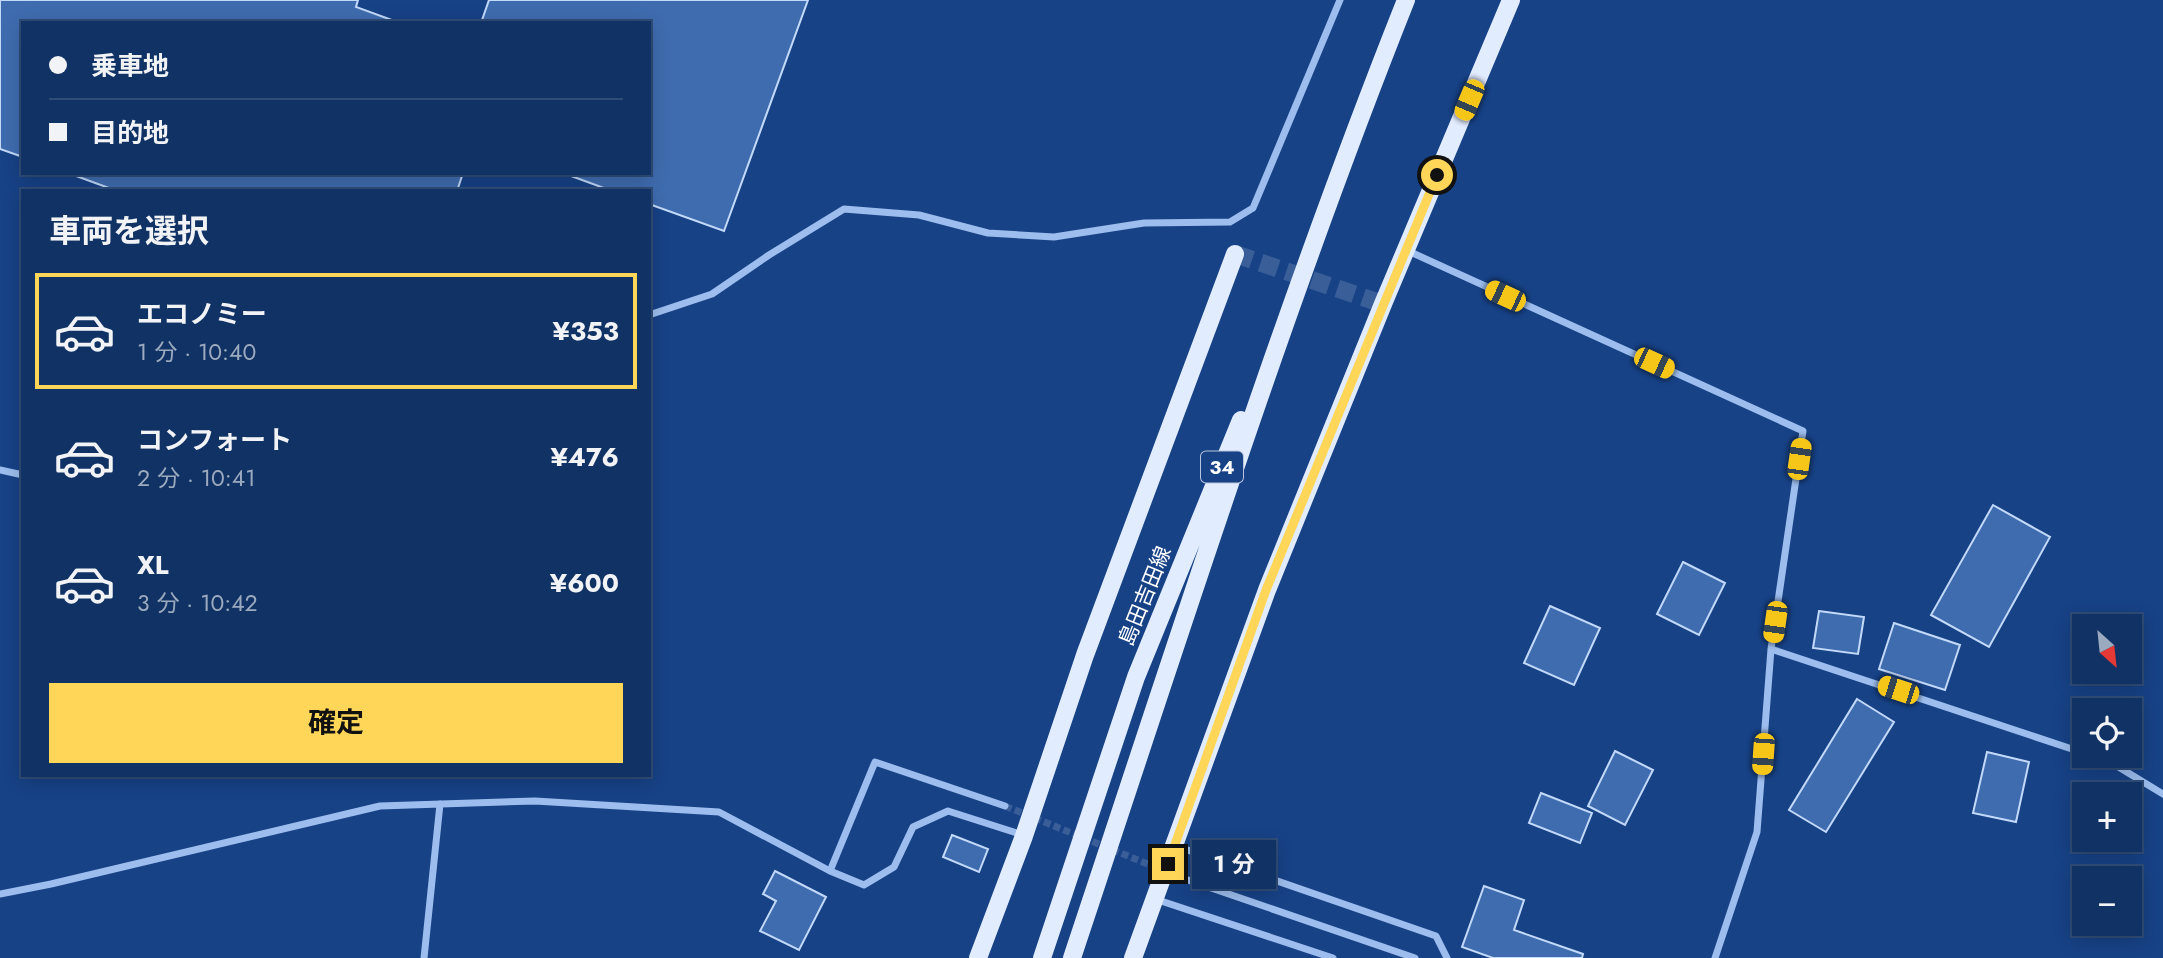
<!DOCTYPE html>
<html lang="ja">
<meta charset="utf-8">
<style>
:root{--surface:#113264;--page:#1a3a6a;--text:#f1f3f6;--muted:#9caabf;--line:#304d78;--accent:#ffd658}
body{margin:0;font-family:Jost,"Noto Sans JP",sans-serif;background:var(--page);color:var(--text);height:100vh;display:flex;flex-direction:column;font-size:26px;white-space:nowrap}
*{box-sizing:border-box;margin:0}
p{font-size:23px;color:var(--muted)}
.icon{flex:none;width:38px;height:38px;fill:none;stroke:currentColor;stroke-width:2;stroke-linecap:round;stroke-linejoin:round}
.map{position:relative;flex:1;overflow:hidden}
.side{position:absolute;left:21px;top:189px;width:630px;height:588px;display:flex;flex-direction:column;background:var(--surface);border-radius:0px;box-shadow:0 4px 18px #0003,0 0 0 2px var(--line)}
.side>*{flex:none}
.banner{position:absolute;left:21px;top:21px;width:630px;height:154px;border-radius:0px;box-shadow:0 4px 18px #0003,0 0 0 2px var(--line);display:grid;align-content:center;height:154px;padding:0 28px;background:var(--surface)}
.needle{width:46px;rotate:153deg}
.tools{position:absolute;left:2072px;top:614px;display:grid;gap:14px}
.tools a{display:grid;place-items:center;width:70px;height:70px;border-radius:0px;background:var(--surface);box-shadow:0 4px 18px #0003,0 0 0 2px var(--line);font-size:35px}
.end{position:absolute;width:32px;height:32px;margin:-16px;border:9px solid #ffd658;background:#111;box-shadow:0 0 0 4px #111}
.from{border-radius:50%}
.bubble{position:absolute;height:49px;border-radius:0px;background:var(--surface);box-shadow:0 4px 18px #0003,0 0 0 2px var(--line);font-size:23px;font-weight:700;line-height:49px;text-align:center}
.car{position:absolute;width:21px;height:42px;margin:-21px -10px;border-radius:9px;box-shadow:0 0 5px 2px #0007;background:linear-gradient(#f5c518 24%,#345 0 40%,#f5c518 0 76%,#345 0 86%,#f5c518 0)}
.banner b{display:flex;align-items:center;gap:24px;height:66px;font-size:26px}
.banner b+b{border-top:2px solid var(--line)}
.banner i{width:18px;height:18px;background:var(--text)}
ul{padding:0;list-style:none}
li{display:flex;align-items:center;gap:21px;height:116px;margin:0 14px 10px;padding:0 14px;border:4px solid transparent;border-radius:0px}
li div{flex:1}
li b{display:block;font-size:26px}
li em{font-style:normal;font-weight:700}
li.on{border-color:var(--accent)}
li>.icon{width:63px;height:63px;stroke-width:1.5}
h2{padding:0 28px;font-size:32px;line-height:84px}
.action{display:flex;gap:14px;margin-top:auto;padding:14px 28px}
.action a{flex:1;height:80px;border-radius:0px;background:var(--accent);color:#111;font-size:28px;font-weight:700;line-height:80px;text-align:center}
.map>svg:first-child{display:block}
</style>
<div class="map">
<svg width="2163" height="958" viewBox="0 0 2163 958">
<rect width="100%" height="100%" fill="#174286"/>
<!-- building -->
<path fill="#3f6caf" stroke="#c2d9fa" stroke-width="2" d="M0 0H358L356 7 400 23H23V157L0 149Z
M489 0H808L724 231 649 204V191H612L563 173H649V23H481Z
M68 173H463L457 191H117Z
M1993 505 2050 537 1989 647 1931 615Z
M1683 562 1725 583 1699 635 1657 614Z
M1550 606 1600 628 1574 685 1524 663Z
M1819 611 1864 617 1858 654 1813 648Z
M1894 623 1960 645 1945 690 1879 669Z
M1857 699 1894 722 1826 832 1789 810Z
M1615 751 1653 770 1625 825 1588 806Z
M1987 752 2029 762 2016 822 1973 813Z
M1541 793 1592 813 1580 843 1529 823Z
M952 835 988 849 979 872 943 857Z
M775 871 826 897 799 950 760 931 776 901 763 894Z
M1484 886 1524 900 1514 930 1583 954 1582 958H1493L1462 947Z"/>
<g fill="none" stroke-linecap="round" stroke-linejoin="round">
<!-- minor-tunnel -->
<path stroke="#3a5e98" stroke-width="7" stroke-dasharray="7 3.5" stroke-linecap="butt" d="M1005 806 1182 878"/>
<!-- primary-tunnel -->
<path stroke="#3a5e98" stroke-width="18" stroke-dasharray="18 9" stroke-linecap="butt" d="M1235 254 1383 304"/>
<!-- minor -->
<path stroke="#9cbded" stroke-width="7" d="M1406 250 1803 431 1771 649 1757 832 1715 958
M649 315 712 294 769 255 844 209 919 215 988 233 1054 237 1144 223 1230 222 1253 208 1340 0
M0 470 23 475
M1771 649 2084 753
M2092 756 2112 763 2163 794
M1176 846 1436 936 1447 958
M830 871 875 762 1005 806
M1182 878 1415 958
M0 894 51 884 380 806 535 801 719 812 830 871 864 885 894 867 913 827 948 811 1023 835
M1155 899 1333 958
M424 958 440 804"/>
<!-- primary -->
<path stroke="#e2ecff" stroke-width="18" d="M978 958 1024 836 1085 655 1235 254
M1042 958 1136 677 1241 420
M1072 958C1179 637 1281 314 1406 0
M1133 958 1267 590 1383 304 1511 0"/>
</g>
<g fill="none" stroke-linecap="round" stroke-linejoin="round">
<!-- route -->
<path stroke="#ffd658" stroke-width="9" d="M1168 864 1266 590 1437 175"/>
</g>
<g text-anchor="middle" stroke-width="7" stroke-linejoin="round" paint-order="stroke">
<!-- shield labels -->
<rect fill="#174286" stroke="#b9c6db" stroke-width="2" x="1201" y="451.5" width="42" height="31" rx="5"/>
<g font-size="19" font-weight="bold" fill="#fff">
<text x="1222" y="474">34</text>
</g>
<!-- street labels -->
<g font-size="21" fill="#fff" stroke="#174286">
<text transform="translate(1145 596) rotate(-68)" y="7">島田吉田線</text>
</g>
</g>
</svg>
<div class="tools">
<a><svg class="needle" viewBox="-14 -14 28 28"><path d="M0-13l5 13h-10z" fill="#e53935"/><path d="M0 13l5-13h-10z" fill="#9caabf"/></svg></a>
<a><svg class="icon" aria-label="locate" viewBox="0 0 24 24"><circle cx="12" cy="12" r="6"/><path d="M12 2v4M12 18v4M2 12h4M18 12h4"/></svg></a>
<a>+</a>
<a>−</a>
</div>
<i class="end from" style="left:1437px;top:175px"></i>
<i class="end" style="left:1168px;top:864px"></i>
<div class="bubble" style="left:1192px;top:840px;width:84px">1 分</div>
<i class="car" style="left:1469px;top:100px;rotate:203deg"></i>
<i class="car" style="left:1505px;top:296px;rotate:295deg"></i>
<i class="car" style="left:1654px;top:363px;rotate:115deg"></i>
<i class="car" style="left:1799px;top:459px;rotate:8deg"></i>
<i class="car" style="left:1775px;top:622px;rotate:188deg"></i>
<i class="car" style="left:1898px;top:690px;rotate:288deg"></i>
<i class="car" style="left:1763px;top:754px;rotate:184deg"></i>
<div class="banner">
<b><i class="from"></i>乗車地</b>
<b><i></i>目的地</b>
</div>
<section class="side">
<h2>車両を選択</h2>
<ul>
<li class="on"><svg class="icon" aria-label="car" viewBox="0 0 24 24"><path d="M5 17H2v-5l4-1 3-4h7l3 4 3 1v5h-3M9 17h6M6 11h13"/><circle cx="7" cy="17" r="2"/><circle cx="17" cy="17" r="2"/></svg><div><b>エコノミー</b><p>1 分 · 10:40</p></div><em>¥353</em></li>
<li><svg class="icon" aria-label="car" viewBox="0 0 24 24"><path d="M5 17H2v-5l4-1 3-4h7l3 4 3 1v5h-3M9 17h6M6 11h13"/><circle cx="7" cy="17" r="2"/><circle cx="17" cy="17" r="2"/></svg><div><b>コンフォート</b><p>2 分 · 10:41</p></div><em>¥476</em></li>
<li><svg class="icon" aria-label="car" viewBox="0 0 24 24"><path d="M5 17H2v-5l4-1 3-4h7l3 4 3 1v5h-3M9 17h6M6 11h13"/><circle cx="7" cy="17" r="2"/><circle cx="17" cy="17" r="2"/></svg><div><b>XL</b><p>3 分 · 10:42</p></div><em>¥600</em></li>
</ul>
<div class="action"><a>確定</a></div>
</section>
</div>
